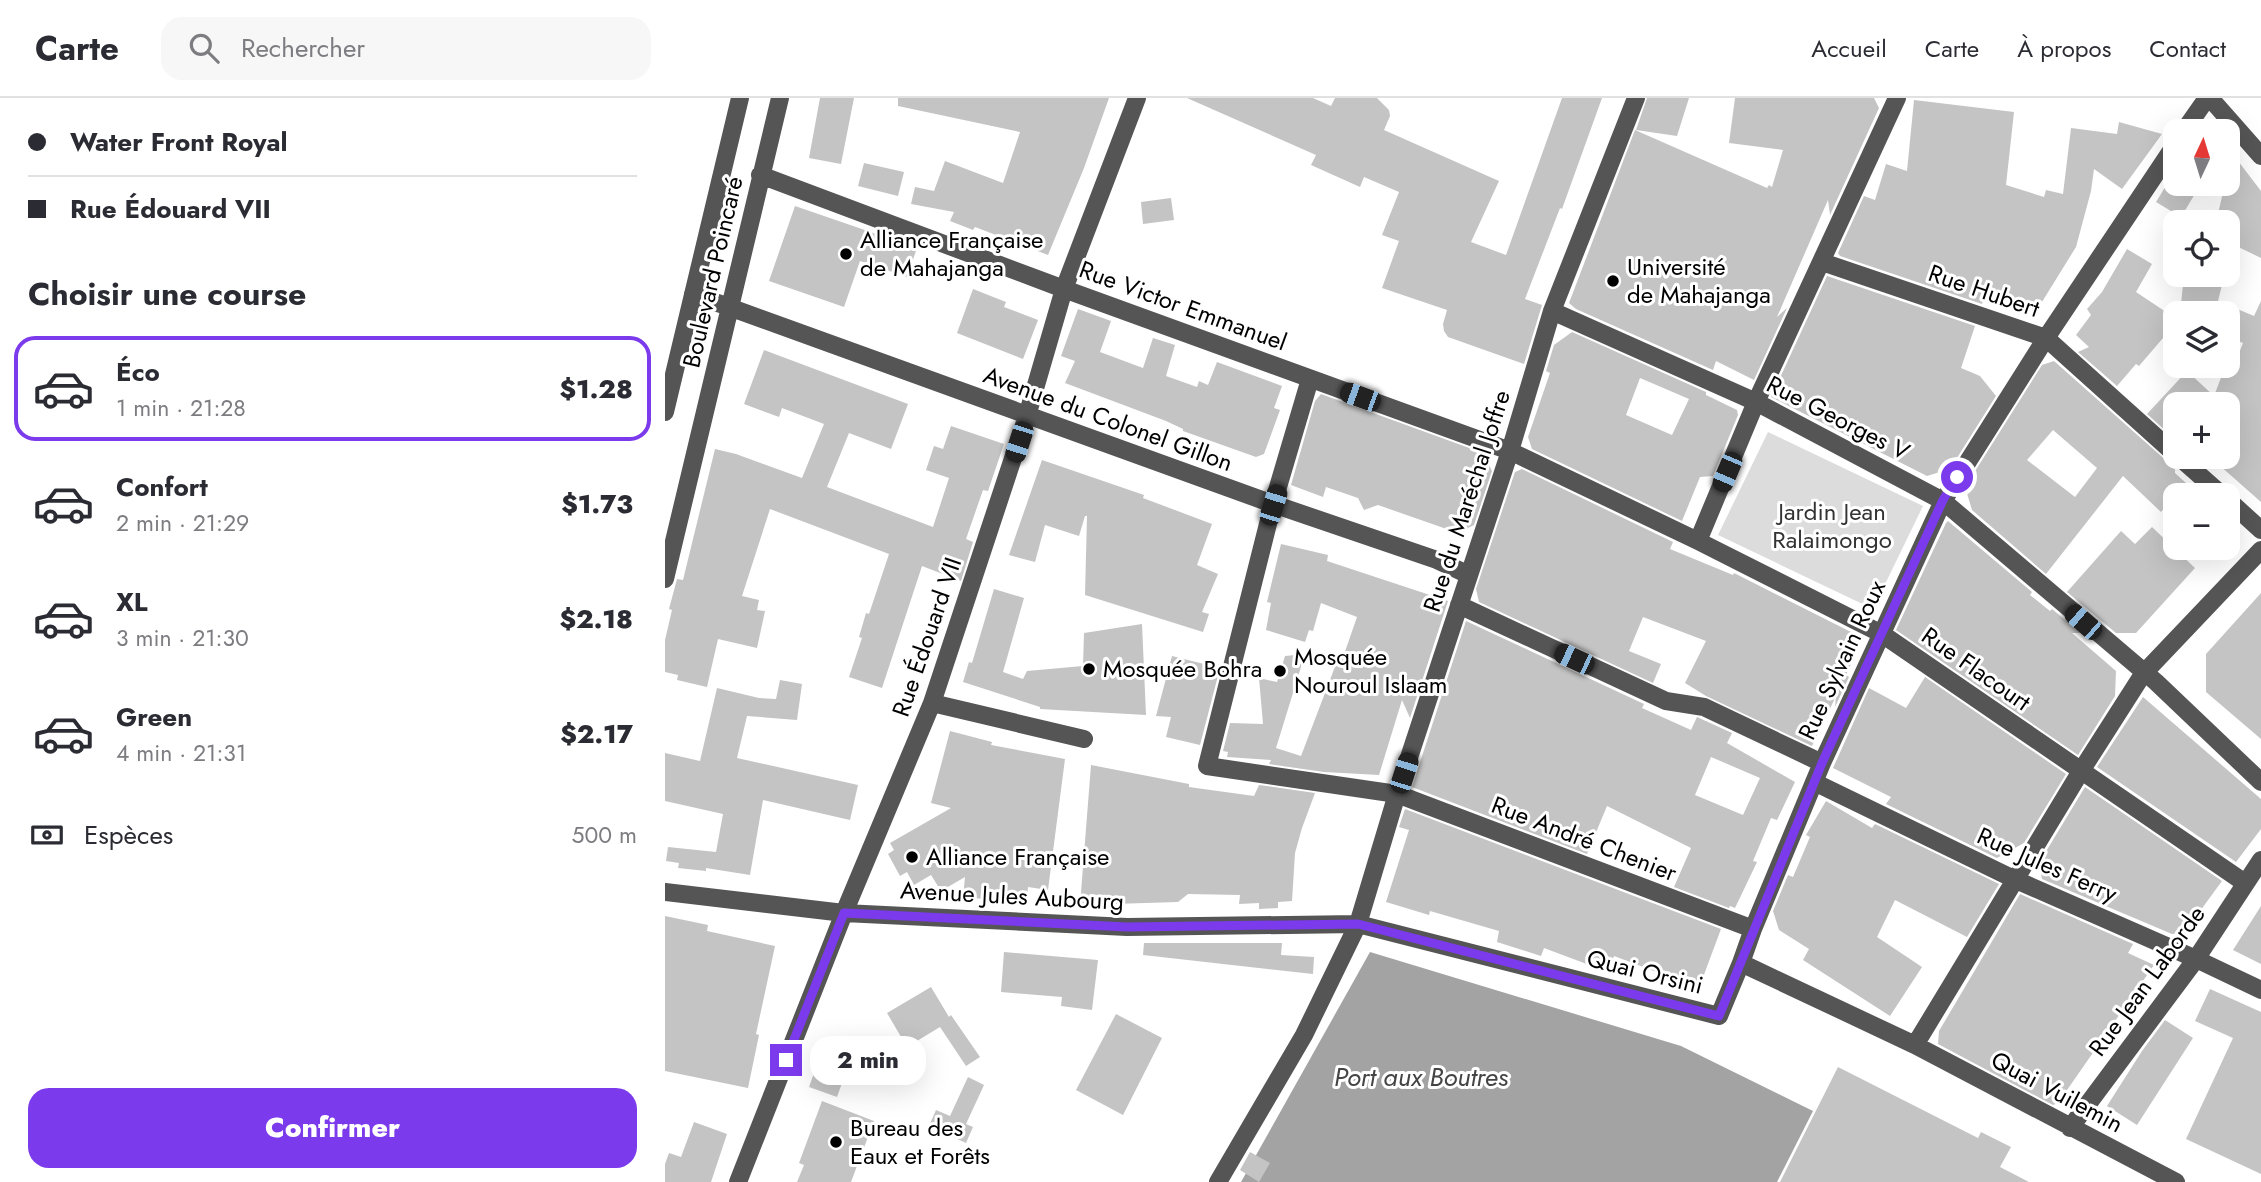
<!DOCTYPE html>
<html lang="fr">
<meta charset="utf-8">
<style>
:root{--surface:#fff;--page:#f7f7f7;--text:#2b2b33;--muted:#7c7c81;--line:#e1e1e2;--accent:#7c3aed}
body{margin:0;font-family:Jost,sans-serif;background:var(--page);color:var(--text);height:100vh;display:flex;flex-direction:column;font-size:26px;white-space:nowrap}
*{box-sizing:border-box;margin:0}
p{font-size:23px;color:var(--muted)}
.icon{flex:none;width:38px;height:38px;fill:none;stroke:currentColor;stroke-width:2;stroke-linecap:round;stroke-linejoin:round}
.map{position:relative;flex:1;overflow:hidden}
.side{display:flex;flex-direction:column;background:var(--surface);width:665px}
.side>*{flex:none}
.banner{display:grid;align-content:center;height:154px;padding:0 28px;background:var(--surface)}
.needle{width:46px;rotate:4deg}
.buttons{position:absolute;left:1498px;top:21px;display:grid;gap:14px}
.buttons a{display:grid;place-items:center;width:77px;height:77px;border-radius:14px;background:var(--surface);box-shadow:0 7px 28px #0002;font-size:35px}
.end{position:absolute;width:32px;height:32px;margin:-16px;border:9px solid #7c3aed;background:#fff;box-shadow:0 0 0 4px #fff}
.from{border-radius:50%}
.bubble{position:absolute;height:49px;border-radius:21px;background:var(--surface);box-shadow:0 7px 28px #0002;font-size:23px;font-weight:800;line-height:49px;text-align:center}
.car{position:absolute;width:21px;height:42px;margin:-21px -10px;border-radius:9px;box-shadow:0 0 5px 2px #0007;background:linear-gradient(#222 24%,#8ab4d8 0 40%,#222 0 76%,#8ab4d8 0 86%,#222 0)}
.banner b{display:flex;align-items:center;gap:24px;height:66px;font-size:26px}
.banner b+b{border-top:2px solid var(--line)}
.banner i{width:18px;height:18px;background:var(--text)}
ul{padding:0;list-style:none}
li{display:flex;align-items:center;gap:21px;height:105px;margin:0 14px 10px;padding:0 14px;border:4px solid transparent;border-radius:21px}
li div{flex:1}
li b{display:block;font-size:26px}
li em{font-style:normal;font-weight:800}
li.current{border-color:var(--accent)}
li>.icon{width:63px;height:63px;stroke-width:1.5}
h2{padding:0 28px;font-size:32px;line-height:84px}
.pay{display:flex;align-items:center;gap:18px;height:77px;padding:0 28px;font-size:26px}
.pay p{margin-inline-start:auto}
.cta{display:flex;gap:14px;margin-top:auto;padding:14px 28px}
.cta a{flex:1;height:80px;border-radius:21px;background:var(--accent);color:#fff;font-size:28px;font-weight:800;line-height:80px;text-align:center}
header{display:flex;align-items:center;gap:42px;box-sizing:border-box;height:98px;padding:0 35px;background:var(--surface);border-bottom:2px solid var(--line)}
header strong{font-size:33px}
nav{display:flex;gap:38px;margin-inline-start:auto;font-size:24px}
.search{width:490px;height:63px;background:var(--page);display:flex;align-items:center;gap:18px;box-sizing:border-box;padding:0 24px;border-radius:21px;color:var(--muted);font-size:26px}
main{display:flex;flex:1;min-height:0}
.map>svg:first-child{display:block}
</style>
<header>
<strong>Carte</strong>
<div class="search"><svg class="icon" aria-label="search" viewBox="0 0 24 24"><circle cx="10" cy="10" r="6"/><path d="M15 15l6 6"/></svg>Rechercher</div>
<nav><a>Accueil</a><a>Carte</a><a>À propos</a><a>Contact</a></nav>
</header>
<main>
<section class="side">
<div class="banner">
<b><i class="from"></i>Water Front Royal</b>
<b><i></i>Rue Édouard VII</b>
</div>
<h2>Choisir une course</h2>
<ul>
<li class="current"><svg class="icon" aria-label="car" viewBox="0 0 24 24"><path d="M5 17H2v-5l4-1 3-4h7l3 4 3 1v5h-3M9 17h6M6 11h13"/><circle cx="7" cy="17" r="2"/><circle cx="17" cy="17" r="2"/></svg><div><b>Éco</b><p>1 min · 21:28</p></div><em>$1.28</em></li>
<li><svg class="icon" aria-label="car" viewBox="0 0 24 24"><path d="M5 17H2v-5l4-1 3-4h7l3 4 3 1v5h-3M9 17h6M6 11h13"/><circle cx="7" cy="17" r="2"/><circle cx="17" cy="17" r="2"/></svg><div><b>Confort</b><p>2 min · 21:29</p></div><em>$1.73</em></li>
<li><svg class="icon" aria-label="car" viewBox="0 0 24 24"><path d="M5 17H2v-5l4-1 3-4h7l3 4 3 1v5h-3M9 17h6M6 11h13"/><circle cx="7" cy="17" r="2"/><circle cx="17" cy="17" r="2"/></svg><div><b>XL</b><p>3 min · 21:30</p></div><em>$2.18</em></li>
<li><svg class="icon" aria-label="car" viewBox="0 0 24 24"><path d="M5 17H2v-5l4-1 3-4h7l3 4 3 1v5h-3M9 17h6M6 11h13"/><circle cx="7" cy="17" r="2"/><circle cx="17" cy="17" r="2"/></svg><div><b>Green</b><p>4 min · 21:31</p></div><em>$2.17</em></li>
</ul>
<div class="pay"><svg class="icon" aria-label="cash" viewBox="0 0 24 24"><path d="M3 7h18v10H3z"/><circle cx="12" cy="12" r="2"/></svg>Espèces<p>500 m</p></div>
<div class="cta"><a>Confirmer</a></div>
</section>
<div class="map">
<svg width="1596" height="1084" viewBox="0 0 1596 1084">
<rect width="100%" height="100%" fill="#fff"/>
<!-- green -->
<path fill="#dcdcdc" d="M1103 334 1258 408 1208 511 1053 437Z"/>
<!-- water -->
<path fill="#a3a3a3" d="M705 854 1016 948 1148 1013 1112 1084H576Z"/>
<!-- building -->
<path fill="#c4c4c4" fill-rule="evenodd" d="M155 0H189L176 66 144 60Z
M233 0H444L419 70 383 157 310 129 308 132 285 123 289 114 246 106 250 89 269 93 280 63 338 85 355 34 233 8Z
M522 0H648L666 8 670 0H712L724 12 725 18 719 32 834 83 806 144 841 157 897 0H937L897 111 895 110 860 201 877 207 859 266 783 239 779 233 778 226 782 212 717 190 734 143 717 137 734 94 699 79 695 89 646 67 651 57Z
M982 0H1024L1012 38 971 32Z
M1070 0H1209L1214 10 1165 117 1163 102 1112 219 1122 210 1089 282 1051 263 1048 272 911 211 904 205 970 32 1102 90 1104 87 1107 89 1118 52 1064 45Z
M1249 2 1349 14 1341 87 1379 99 1381 92 1398 96 1406 30 1452 36 1454 24 1497 36 1457 91 1429 71 1426 93 1411 149 1372 212 1321 195 1317 206 1175 158 1173 155 1199 98 1210 102 1221 66 1242 73Z
M1567 55 1596 93V160L1563 144V124H1551L1560 86H1563Z
M199 65 239 74 233 98 193 88Z
M1502 86H1536L1516 119 1491 104Z
M506 100 509 122 478 126 476 104Z
M130 108 252 150 242 179 195 163 179 209 104 183Z
M1462 151 1487 166 1471 194 1510 220V226L1474 268 1471 266 1452 288 1413 254 1424 249 1411 237 1426 217 1422 211 1437 194Z
M1519 177 1559 179 1550 215H1515Z
M1162 178 1310 228 1296 270 1315 278 1331 298 1285 371 1262 378 1106 299Z
M308 191 341 204 339 209 373 222 358 261 292 235Z
M1596 203V404L1545 359H1563V306H1510V341L1482 316 1522 273 1549 298 1557 277 1564 280 1578 245 1563 239V207L1589 218Z
M413 211 446 223 435 254 478 270 488 240 510 247 501 278 532 289 534 283 543 287 552 264 617 288 609 310 615 312 599 356 591 359 518 333V331L501 323 400 285 410 263 396 258Z
M907 234 1041 294V297L1072 312 1073 317 1048 378 1035 379 1017 423 867 351 863 339 885 275 881 273 889 247ZM975 280 1024 301 1007 337 961 317Z
M99 252 243 306 226 351 184 335 162 389 268 429 284 380 261 372 269 348 278 351 286 328 339 346 323 393 318 392 301 441 308 444 296 483 257 468 217 590 184 579 197 540 194 539 201 515 204 516 224 456 105 411 77 498 94 502 92 512 100 513 92 550 53 541 42 589 12 582 13 577 0 574V542L7 512 4 511 12 481 18 482 50 351 71 356 137 380 159 326 117 310 114 319 79 306Z
M1389 263 1505 366 1510 371V375L1534 397H1510L1496 414 1458 378 1381 476 1307 412 1300 389 1377 267ZM1388 332 1432 370 1410 399 1362 362Z
M656 296 818 355 827 373 809 427 793 435 713 407 699 412 693 400 661 389 658 399 626 387 650 303Z
M377 362 479 397 478 400 547 426 532 467 553 476 537 514 544 516 538 534 420 497 422 418H420L414 438 380 427 370 464 344 457Z
M857 371 1008 444 1005 451 1068 477 1069 475 1190 536 1193 550 1181 577 1184 579 1170 609 1171 598 1147 648 1041 598 1020 585 1041 543 978 519 964 553 996 566 988 585 814 504 811 491 850 374Z
M1283 423 1367 494 1365 497 1385 513 1387 511 1416 535H1407L1451 573 1450 598 1413 657 1231 532 1281 425Z
M1487 429 1530 470 1471 535H1451L1402 494 1456 433 1470 446Z
M616 446 663 457 662 463 783 503 745 620 737 602 714 677 659 674 604 666 606 662 562 659 563 654 558 653 565 625 598 626 594 580 612 584 620 558 640 556 611 650 636 658 671 566 675 568 692 519 656 505 648 533 644 532 640 544 601 532 606 505 602 504Z
M329 491 359 500 338 574 358 581 362 573 418 568 419 535 477 526 481 617 375 611V609L298 584 304 564 307 565Z
M1596 495V641L1541 594V556Z
M801 523 979 606 977 610 1026 632 1032 619 1067 635 1062 645 1130 684 1112 722 1106 720 1088 763 1092 764 1070 810 1065 808 1064 810 1009 789 1026 750 942 708 922 756 747 689ZM1046 659 1095 680 1078 717 1030 697Z
M507 558 555 570 535 647 501 639 506 619 491 618Z
M1260 579 1401 676 1359 745 1332 760 1221 706 1226 699 1168 670 1204 590 1241 610Z
M115 582 137 586 132 622 82 618 72 660 193 687 185 722 98 702 85 777 41 770V773L13 770 14 765 1 763 3 749 51 754 58 716 0 703V655L35 663 52 590 94 600 111 601Z
M1478 599 1596 701V731L1571 764 1432 669Z
M285 633 327 644 326 647 400 661 383 792 363 789 362 805 298 799 300 779 276 793 266 777 249 787 242 774 235 778 223 756 229 752 225 745 286 710 266 705Z
M426 667 524 686V689L589 698 594 687 650 695 637 730 630 755 627 803 613 804V810L594 811V805L574 806 575 797 523 796 513 804 415 807Z
M1420 689 1557 783 1519 835 1507 836 1377 781 1374 765Z
M1161 703 1207 730 1210 726 1334 786 1302 839 1230 802 1212 839 1257 869 1225 918 1138 862 1144 851 1114 832 1108 813 1123 777 1128 779 1145 739 1141 737Z
M740 711 1056 831 1034 890 949 858 943 874 879 850 876 858 832 844 834 833 765 813 764 817 721 804 744 732 734 729Z
M1355 796 1468 846 1463 855 1489 867 1393 1005 1388 1007 1273 946 1274 933Z
M1596 808V866L1568 852Z
M0 818 43 827 42 833 110 848 91 936 94 937 83 990 0 973Z
M479 845H617L616 857 649 859 648 876 478 857Z
M339 854 433 862 427 912 396 908 397 899 336 894Z
M266 889 284 919 286 917 315 959 301 968 275 929 242 949 222 915Z
M1545 891 1596 914V1076L1521 1041 1568 940 1530 923Z
M451 916 497 940 458 1017 411 992Z
M1500 922 1528 940 1472 1027 1442 1008 1477 953Z
M154 961 182 971 172 999 144 989Z
M1173 969 1313 1040 1316 1034 1346 1049 1335 1069 1364 1084H1115Z
M303 979 319 987 301 1026 308 1029 301 1045 264 1028 271 1012 285 1018Z
M157 1003 209 1023 186 1084H132L139 1067 134 1065Z
M29 1024 62 1036 46 1084H0V1066L4 1055 16 1059Z
M585 1054 605 1065 594 1084 575 1072Z"/>
<g fill="none" stroke-linecap="round" stroke-linejoin="round">
<!-- minor -->
<path stroke="#555" stroke-width="18" d="M1545 0 1596 58
M1519 33 1542 0
M95 77 399 191 845 353 1033 443 1217 536 1580 785
M1157 164 1381 240 1510 356
M28 196 608 406 772 462 804 477
M887 213 1091 304 1278 403 1491 584 1596 684
M645 281 608 406 542 668 732 696 1088 831
M0 314 75 0
M1514 359 1557 397
M1563 402 1596 432
M1033 443 1091 304 1232 0
M0 481 115 0
M794 507 1001 603 1039 609 1157 665
M267 605 419 641
M1149 684 1351 782 1531 861 1596 892
M0 794 179 815 462 829 693 826 1054 918 1076 865 1250 947 1511 1084
M1076 865 1088 831 1157 665 1278 403 1381 240 1510 47
M1250 947 1416 673 1478 576 1596 452
M1405 1030 1531 861 1596 762
M73 1084 179 815 267 605 362 318 399 191 472 0
M553 1084 639 937 693 826 732 696 845 353 887 213 971 0"/>
</g>
<g fill="none" stroke-linecap="round" stroke-linejoin="round">
<!-- route -->
<path stroke="#7c3aed" stroke-width="9" d="M121 962 179 815 462 829 693 826 1054 918 1157 665 1278 402 1292 379"/>
</g>
<!-- markers -->
<g fill="#000" stroke="#fff" stroke-width="2.5">
<circle cx="181" cy="156" r="7"/>
<circle cx="948" cy="183" r="7"/>
<circle cx="424" cy="571" r="7"/>
<circle cx="615" cy="573" r="7"/>
<circle cx="247" cy="759" r="7"/>
<circle cx="171" cy="1044" r="7"/>
</g>
<g text-anchor="middle" stroke-width="6" stroke-linejoin="round" paint-order="stroke">
<!-- poi labels -->
<g font-size="24" fill="#000" stroke="#fff" text-anchor="start">
<text x="195" y="150">Alliance Française<tspan x="195" dy="28">de Mahajanga</tspan></text>
<text x="962" y="177">Université<tspan x="962" dy="28">de Mahajanga</tspan></text>
<text x="629" y="567">Mosquée<tspan x="629" dy="28">Nouroul Islaam</tspan></text>
<text x="438" y="579">Mosquée Bohra</text>
<text x="261" y="767">Alliance Française</text>
<text x="185" y="1038">Bureau des<tspan x="185" dy="28">Eaux et Forêts</tspan></text>
</g>
<!-- street labels -->
<g font-size="24" fill="#000" stroke="#fff">
<text transform="translate(48 174) rotate(-77)" y="8">Boulevard Poincaré</text>
<text transform="translate(1319 193) rotate(19)" y="8">Rue Hubert</text>
<text transform="translate(518 208) rotate(20)" y="8">Rue Victor Emmanuel</text>
<text transform="translate(1173 320) rotate(27)" y="8">Rue Georges V</text>
<text transform="translate(443 321) rotate(20)" y="8">Avenue du Colonel Gillon</text>
<text transform="translate(802 403) rotate(-72)" y="8">Rue du Maréchal Joffre</text>
<text transform="translate(262 539) rotate(-71)" y="8">Rue Édouard VII</text>
<text transform="translate(1177 562) rotate(-65)" y="8">Rue Sylvain Roux</text>
<text transform="translate(1311 571) rotate(35)" y="8">Rue Flacourt</text>
<text transform="translate(919 741) rotate(21)" y="8">Rue André Chenier</text>
<text transform="translate(1382 767) rotate(24)" y="8">Rue Jules Ferry</text>
<text transform="translate(347 798) rotate(3)" y="8">Avenue Jules Aubourg</text>
<text transform="translate(980 874) rotate(14)" y="8">Quai Orsini</text>
<text transform="translate(1482 883) rotate(-54)" y="8">Rue Jean Laborde</text>
<text transform="translate(1392 994) rotate(28)" y="8">Quai Vuilemin</text>
</g>
<!-- park labels -->
<g font-size="24" fill="#333" stroke="#fff">
<text x="1167" y="422">Jardin Jean<tspan x="1167" dy="28">Ralaimongo</tspan></text>
</g>
<!-- water labels -->
<g font-size="26" font-style="italic" fill="#444" stroke="#fff">
<text x="756" y="988">Port aux Boutres</text>
</g>
</g>
</svg>
<div class="buttons">
<a><svg class="needle" viewBox="-14 -14 28 28"><path d="M0-13l5 13h-10z" fill="#e53935"/><path d="M0 13l5-13h-10z" fill="#7c7c81"/></svg></a>
<a><svg class="icon" aria-label="locate" viewBox="0 0 24 24"><circle cx="12" cy="12" r="6"/><path d="M12 2v4M12 18v4M2 12h4M18 12h4"/></svg></a>
<a><svg class="icon" aria-label="layers" viewBox="0 0 24 24"><path d="M12 4l9 5-9 5-9-5zM3 14l9 5 9-5"/></svg></a>
<a>+</a>
<a>−</a>
</div>
<i class="end from" style="left:1292px;top:379px"></i>
<i class="end" style="left:121px;top:962px"></i>
<div class="bubble" style="left:145px;top:938px;width:116px">2 min</div>
<i class="car" style="left:695px;top:299px;rotate:290deg"></i>
<i class="car" style="left:354px;top:344px;rotate:198deg"></i>
<i class="car" style="left:1062px;top:374px;rotate:203deg"></i>
<i class="car" style="left:608px;top:407px;rotate:17deg"></i>
<i class="car" style="left:1418px;top:524px;rotate:311deg"></i>
<i class="car" style="left:909px;top:561px;rotate:295deg"></i>
<i class="car" style="left:739px;top:675px;rotate:18deg"></i>
</div>
</main>
